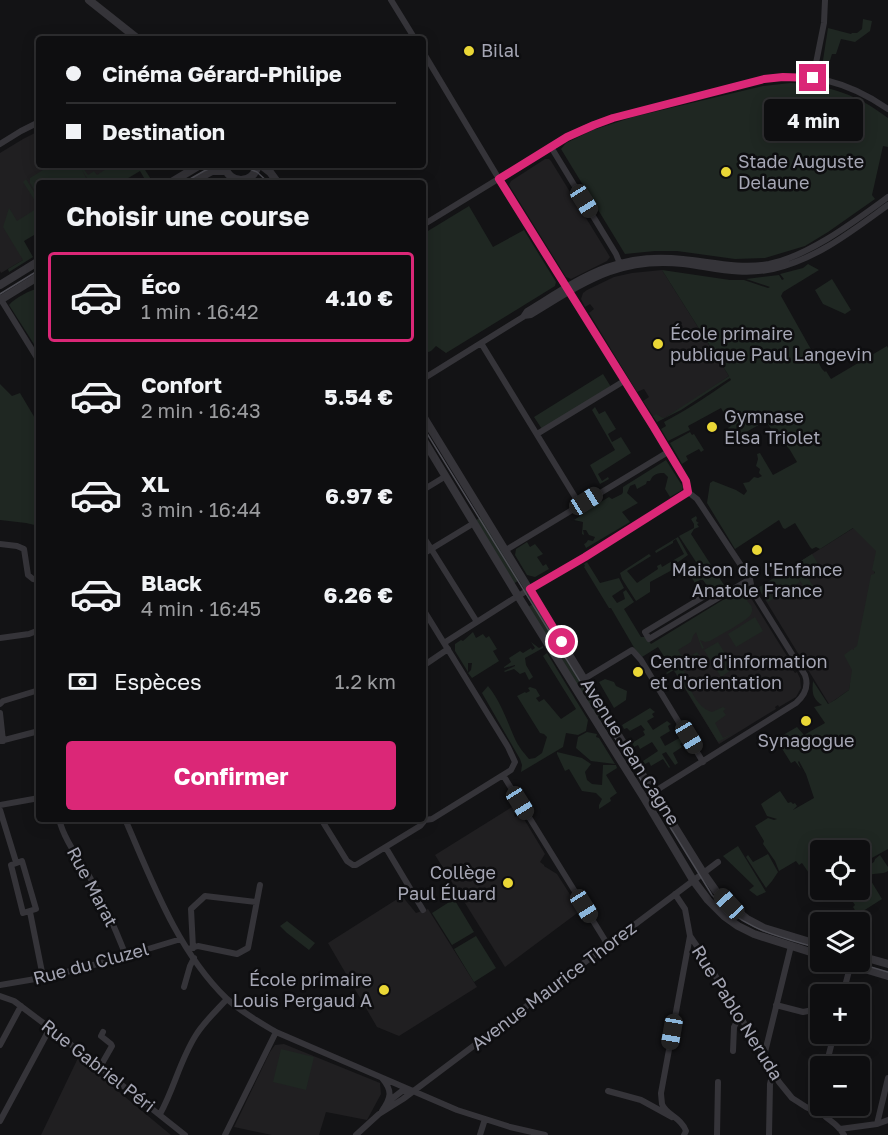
<!DOCTYPE html>
<html lang="fr">
<meta charset="utf-8">
<style>
:root{--surface:#0e0e10;--page:#1c1c1e;--text:#f1f3f6;--muted:#9b9c9f;--line:#2e2e30;--accent:#db2777}
body{margin:0;font-family:"Golos Text",sans-serif;background:var(--page);color:var(--text);height:100vh;display:flex;flex-direction:column;font-size:22px;white-space:nowrap}
*{box-sizing:border-box;margin:0}
p{font-size:20px;color:var(--muted)}
.icon{flex:none;width:33px;height:33px;fill:none;stroke:currentColor;stroke-width:2;stroke-linecap:round;stroke-linejoin:round}
.map{position:relative;flex:1;overflow:hidden}
.drawer{position:absolute;left:36px;top:180px;width:390px;height:642px;display:flex;flex-direction:column;background:var(--surface);border-radius:6px;box-shadow:0 3px 15px #0003,0 0 0 2px var(--line)}
.drawer>*{flex:none}
.banner{position:absolute;left:36px;top:36px;width:390px;height:132px;border-radius:6px;box-shadow:0 3px 15px #0003,0 0 0 2px var(--line);display:grid;align-content:center;height:132px;padding:0 30px;background:var(--surface)}
.tools{position:absolute;left:810px;top:840px;display:grid;gap:12px}
.tools a{display:grid;place-items:center;width:60px;height:60px;border-radius:6px;background:var(--surface);box-shadow:0 3px 15px #0003,0 0 0 2px var(--line);font-size:30px}
.end{position:absolute;width:27px;height:27px;margin:-14px;border:8px solid #db2777;background:#fff;box-shadow:0 0 0 3px #fff}
.from{border-radius:50%}
.bubble{position:absolute;height:42px;border-radius:6px;background:var(--surface);box-shadow:0 3px 15px #0003,0 0 0 2px var(--line);font-size:20px;font-weight:700;line-height:42px;text-align:center}
.car{position:absolute;width:18px;height:36px;margin:-18px -9px;border-radius:8px;box-shadow:0 0 4px 2px #0007;background:linear-gradient(#222 24%,#8ab4d8 0 40%,#222 0 76%,#8ab4d8 0 86%,#222 0)}
.banner b{display:flex;align-items:center;gap:21px;height:57px;font-size:22px}
.banner b+b{border-top:2px solid var(--line)}
.banner i{width:15px;height:15px;background:var(--text)}
ul{padding:0;list-style:none}
li{display:flex;align-items:center;gap:18px;height:90px;margin:0 12px 9px;padding:0 18px;border:3px solid transparent;border-radius:6px}
li div{flex:1}
li b{display:block;font-size:22px}
li em{font-style:normal;font-weight:700}
li.selected{border-color:var(--accent)}
li>.icon{width:54px;height:54px;stroke-width:1.5}
h2{padding:0 30px;font-size:27px;line-height:72px}
.pay{display:flex;align-items:center;gap:15px;height:66px;padding:0 30px;font-size:22px}
.pay p{margin-inline-start:auto}
.action{display:flex;gap:12px;margin-top:auto;padding:12px 30px}
.action a{flex:1;height:69px;border-radius:6px;background:var(--accent);color:#fff;font-size:24px;font-weight:700;line-height:69px;text-align:center}
.map>svg:first-child{display:block}
</style>
<div class="map">
<svg width="888" height="1135" viewBox="0 0 888 1135">
<rect width="100%" height="100%" fill="#131315"/>
<!-- built -->
<path fill="#201f21" d="M39 131V165H124L95 183H39V217L13 233 28 257 1 273 0 271V153L23 139Z
M545 159H549L551 161 610 257 607 261 571 279 566 277 509 185 511 181Z
M662 270 729 376 682 408 657 422 643 401 649 397 644 389 637 392 589 313 594 309 590 304 585 307 581 299 583 293 587 290 614 277 632 273Z
M855 527 879 551 849 690 829 704 758 588Z
M746 590 795 669 793 670 795 673 797 672 800 678 801 688 796 697 779 707 778 705 775 707 776 709 719 744 658 645Z
M515 805 519 811 514 814 515 817 521 814 545 854 540 862 544 865V866L557 874 578 907 576 909 577 911 580 909V911L505 967 435 855Z
M402 896 416 913 428 909 477 987 399 1036 377 1027 328 943Z
M284 1044 380 1083 381 1094 367 1120 326 1112 319 1135H272L234 1127 270 1052 275 1045Z
M78 1058 171 1135H41Z"/>
<!-- green -->
<path fill="#1f2722" d="M863 19 872 21 870 31 855 42 841 39 836 54H832L827 70 829 75 821 73 828 28 851 34 852 33H857L862 29Z
M791 83C831 86 856 94 888 118V147L883 146 872 195 875 199 828 232 805 246 765 258 735 259 677 251H655L625 254 561 149 566 143 593 130 633 117 763 86Z
M51 165H81L88 175 94 171 97 175 112 165H142L152 181 147 183 140 171 120 183H100L99 181 95 183H86L89 181 82 170 86 178 84 183H39V198L30 183V178Z
M26 179 39 200V239L37 241 34 235 24 241 33 257 9 272 8 269 23 260 3 227 9 208 17 221 39 207 23 182Z
M469 206 493 247 524 230 556 282 555 286 446 353 436 346 431 351 423 354V234Z
M808 264 819 270 783 292 781 296 822 369 825 372 826 371 831 379 887 346 888 348V849L861 864 866 867 874 862 875 859 880 855 888 867V871C882 875 875 872 868 876L882 899 860 913 858 911 856 912 853 907 855 905 845 890H860V850H820V876L813 879 802 863 799 865 796 861 779 871 775 861 763 844 764 841 755 826 768 818 774 820 777 819 767 816 761 804 780 791 788 803 791 802 793 804 795 803 797 806 793 810 814 798 806 774 799 761 798 762 801 769 795 761 791 763 776 739 797 727 804 735 825 723 814 707 822 705C812 698 812 692 813 681L828 704 835 700 849 690 852 670 844 655 852 649 854 650V648L857 646 871 575 874 574 875 572 872 570 876 551 853 528 820 549 816 547 812 549 810 547 795 523 785 529 783 528 779 520 735 549 707 503 710 483 713 481 736 490 744 495 747 491 743 483 749 482 754 477 758 478 762 476 759 473 760 469 756 466 758 459 757 454 760 453 773 475 797 462 790 450 777 435H775L766 421 739 436 730 433 728 428 731 426 721 408 688 426 690 430 668 441 661 429 666 426 664 422C687 410 709 395 731 380L730 378 681 410 657 422 653 416 656 414 663 418 666 417 729 376 662 270 730 280H744L768 288 770 287 746 279 779 275 782 280 784 279 780 274 803 268Z
M832 279 851 310 845 314 823 304 815 290Z
M39 288V352L9 305C16 297 29 291 39 288Z
M603 374 611 387 542 429 534 417Z
M0 384 12 396 20 393 39 425V455L36 456 39 460V526L26 523 0 520Z
M595 407 599 414 605 411 616 429 608 434 612 442 621 437 631 453 598 474 602 481 608 477 609 479 600 484 590 465 615 450 592 410Z
M690 432 692 435 694 434 704 450 701 452 699 449 686 456 688 460 682 464 670 443Z
M666 460 683 487 682 490 670 497 665 489 668 477 664 473C657 473 653 474 650 481H647L646 484 637 489 635 484 630 486 627 493 638 503 622 512 630 522 586 548 584 544 586 543 588 540 593 541 595 537 589 535 586 530H583L584 535 582 534 583 522 574 520 583 514 585 511 582 512 580 510H583L582 508 584 507 587 510 609 497 612 499 622 494 623 492V487Z
M482 516 521 579 513 584 475 521Z
M696 516 697 518 696 521 699 523 697 524 699 527 694 529 691 534 724 585 713 591 710 590 703 580H700L695 583 690 575 700 568 679 536 694 528V524L691 519Z
M678 537 688 555 674 565V569L650 582V592L636 601 622 579 620 573 649 554 651 556 627 571 637 583 658 569 657 566 661 564 662 567 684 554 676 539 673 541V543L656 553 655 551Z
M527 542 530 547 535 544 543 554 537 557 543 566 546 564 549 569 535 577 527 575 515 555 516 549Z
M812 554 820 567 806 575 815 589 808 593 793 570 800 582 774 597 766 586 773 599 768 602 758 588Z
M587 562 600 583 619 578 624 588 612 596 617 603 625 599 623 592 626 590 634 602 624 609 641 637H646L651 644 744 587 749 599 747 601C751 605 754 608 751 614 749 620 718 636 710 641L705 642 700 640 704 648 702 649 696 632 693 636 691 642 678 650 684 660 697 652 699 655 689 661 694 668 688 671 685 667 688 665 686 663 681 665 685 673 683 676C691 689 697 708 712 712L723 707 726 709 723 711 726 715 715 723 723 738 734 733 718 742 674 670 667 674 666 673 672 669 658 647 642 657 639 656 611 608H609L584 567 585 566 584 564Z
M535 603 606 718 599 722 528 607Z
M755 617 763 631 736 647 728 634Z
M473 632 476 638 483 634 486 638 489 636 497 649 493 651 499 661 472 678 468 673 471 670 472 663H468V672L455 651V644L461 640 463 641Z
M531 642 539 648 543 646V648L525 658 526 665 533 677 529 680 525 672 520 674 514 669 505 672 504 671 515 666V665L504 668V667L511 662 509 658 520 651 523 653 531 648 532 650 535 648Z
M718 642 734 668 721 677 704 650Z
M547 653 588 720 586 731 578 735 566 733 563 747 521 772 522 765 520 759 482 693 488 686C501 702 507 721 515 739 518 746 524 753 529 759L535 758 542 753 547 737 544 734 540 733 517 696 525 692 526 693 530 691 528 688 530 687 536 689 540 696 536 698 539 702 544 699 561 719 576 709 543 656Z
M605 679 614 682 616 686 627 691 626 700 614 708 599 682Z
M650 708 655 712 652 714 654 717 647 721 653 730 667 721 671 724 668 726 670 731 660 737 665 746 681 737 683 742 680 744 682 747 673 753 678 763 675 765 666 752 662 754 670 767 669 768 663 759 651 766 649 762 645 764 643 761 658 751 652 742 640 749 638 745 634 747 632 743 645 735 643 731 645 730 641 725 630 731 627 728 624 729 622 725Z
M587 732 597 734 596 737 599 738 615 764 591 761 576 748 578 737Z
M557 752 582 758 591 764 585 772 587 780 592 784 602 785 603 765H616L617 768 606 775 617 793 610 798 611 801 599 809V805L602 799 596 793 582 791 569 769 565 771 557 754Z
M738 846 766 892 757 896 749 890 754 886 723 856Z
M768 854 778 872 772 881 766 888 746 857 748 855 753 862Z
M454 899 474 932 452 945 432 913Z
M287 921 315 943 309 950 287 933 280 926Z
M476 936 496 968 474 982 454 949Z
M281 1049 314 1057 306 1090 273 1082Z"/>
<g fill="none" stroke-linecap="round" stroke-linejoin="round">
<!-- minor -->
<path stroke="#353439" stroke-width="6" d="M391 0 415 39
M423 52 499 179 653 426 686 481 688 492 697 499 750 579 752 590 805 675C809 686 805 695 796 703L644 798
M813 78 824 23 825 0
M0 144 21 131 39 122
M551 147 616 254 620 264
M423 225 567 137 585 128 613 118 764 79C814 73 847 81 888 109
M0 298 39 361
M524 316 531 315C584 283 618 257 683 264 715 268 741 276 773 269 817 259 852 231 888 205
M481 343 580 505
M423 379 523 317 527 311C581 278 616 251 683 259 712 262 740 269 769 264 809 256 855 221 888 197
M537 434 624 381
M423 490 446 476
M423 536 477 622
M0 544 17 546 24 549 28 575 33 579 39 580
M506 550 668 452
M423 554 474 523
M715 599 713 596 708 594 645 632 649 639 750 579
M0 638 29 634 39 630
M444 643 513 599 585 557 688 492
M423 666 448 649
M584 679 632 650 641 660 703 762
M0 704 3 701 39 690
M0 713 3 741
M0 741 39 731
M503 775 608 945
M0 805 39 798
M0 810 16 862
M59 819C64 839 77 856 88 874 103 900 115 928 126 956
M125 819C152 881 177 950 226 998 241 1012 259 1022 276 1032L457 1110 510 1127 545 1135
M321 819 347 861 353 865H356L420 826 425 820 432 819 511 770 515 762 508 747 423 609
M386 848 423 910
M22 861 36 909 23 913 11 865Z
M675 894 685 909 690 936 701 952 764 1056 779 1082 792 1098 806 1107 823 1115
M30 912 43 977
M193 948 191 909 205 896 256 902
M188 949 198 946 237 954 248 948 260 885
M0 985 47 977 105 962 181 939
M184 987 190 966 194 958
M843 994 851 963
M0 996 14 1001 50 1028 185 1135
M776 1005 803 1012 808 1011
M0 1045 21 1006
M733 1051 734 1027 740 1015
M764 1056 791 946
M826 1066 834 1034
M100 1067 112 1046 111 1044 101 1036 103 1032
M820 1090C814 1122 832 1114 844 1135
M608 1091 641 1100 672 1117
M389 1101 402 1091H410
M382 1111C391 1098 393 1091 382 1078
M160 1114C174 1089 180 1060 196 1035 204 1022 216 1011 227 999
M0 1121 50 1028
M877 1124 888 1078
M840 1129 877 1124 888 1120
M225 1135 276 1032
M356 1135 379 1114 403 1099 718 862
M480 1135 485 1119
M684 1135 686 1131C681 1117 666 1115 662 1104 662 1103 661 1095 661 1093L690 936
M717 1135 718 1082
M769 1135 770 1084 773 1072"/>
<!-- tertiary -->
<path stroke="#353439" stroke-width="8" d="M89 0 138 39
M224 165C229 185 253 185 258 165
M261 165 270 172 278 183
M170 183 200 165
M190 183 212 171H225
M0 285 39 261
M0 300 39 276
M423 416 653 792 704 874 716 891 729 904 747 919 764 928 820 945
M423 439 518 596 644 798 693 880 708 900 724 916 738 926 754 934 820 955
M860 956 888 964
M841 962 888 976"/>
<!-- tram -->
<path stroke="#4d4d54" stroke-width="1.5" d="M240 165 257 172 269 183
M183 183 204 171 218 165
M0 294 39 270
M423 427 712 895C743 930 778 936 820 949
M854 962 888 972"/>
</g>
<g fill="none" stroke-linecap="round" stroke-linejoin="round">
<!-- route -->
<path stroke="#db2777" stroke-width="8" d="M562 642 530 589 585 557 688 492 686 481 653 426 499 179 567 137 594 125 613 118 764 79 783 77 813 78"/>
</g>
<!-- markers -->
<g fill="#ead736" stroke="#0e0e10" stroke-width="2">
<circle cx="469" cy="51" r="6"/>
<circle cx="726" cy="172" r="6"/>
<circle cx="658" cy="344" r="6"/>
<circle cx="712" cy="427" r="6"/>
<circle cx="757" cy="550" r="6"/>
<circle cx="638" cy="672" r="6"/>
<circle cx="806" cy="721" r="6"/>
<circle cx="508" cy="883" r="6"/>
<circle cx="384" cy="990" r="6"/>
</g>
<g text-anchor="middle" stroke-width="5" stroke-linejoin="round" paint-order="stroke">
<!-- poi labels -->
<g font-size="18" fill="#a5a6b4" stroke="#0e0e10" text-anchor="start">
<text x="481" y="57">Bilal</text>
<text x="738" y="168">Stade Auguste<tspan x="738" dy="21">Delaune</tspan></text>
<text x="670" y="340">École primaire<tspan x="670" dy="21">publique Paul Langevin</tspan></text>
<text x="724" y="423">Gymnase<tspan x="724" dy="21">Elsa Triolet</tspan></text>
<text x="757" y="576" text-anchor="middle">Maison de l'Enfance<tspan x="757" dy="21">Anatole France</tspan></text>
<text x="650" y="668">Centre d'information<tspan x="650" dy="21">et d'orientation</tspan></text>
<text x="806" y="747" text-anchor="middle">Synagogue</text>
<text x="496" y="879" text-anchor="end">Collège<tspan x="496" dy="21">Paul Éluard</tspan></text>
<text x="372" y="986" text-anchor="end">École primaire<tspan x="372" dy="21">Louis Pergaud A</tspan></text>
</g>
<!-- street labels -->
<g font-size="18" fill="#a5a6b4" stroke="#0e0e10">
<text transform="translate(630 752) rotate(58)" y="6">Avenue Jean Cagne</text>
<text transform="translate(92 887) rotate(62)" y="6">Rue Marat</text>
<text transform="translate(91 964) rotate(-15)" y="6">Rue du Cluzel</text>
<text transform="translate(554 986) rotate(-37)" y="6">Avenue Maurice Thorez</text>
<text transform="translate(737 1013) rotate(58)" y="6">Rue Pablo Neruda</text>
<text transform="translate(98 1066) rotate(38)" y="6">Rue Gabriel Péri</text>
</g>
</g>
</svg>
<div class="tools">
<a><svg class="icon" aria-label="locate" viewBox="0 0 24 24"><circle cx="12" cy="12" r="6"/><path d="M12 2v4M12 18v4M2 12h4M18 12h4"/></svg></a>
<a><svg class="icon" aria-label="layers" viewBox="0 0 24 24"><path d="M12 4l9 5-9 5-9-5zM3 14l9 5 9-5"/></svg></a>
<a>+</a>
<a>−</a>
</div>
<i class="end from" style="left:562px;top:642px"></i>
<i class="end" style="left:813px;top:78px"></i>
<div class="bubble" style="left:764px;top:99px;width:99px">4 min</div>
<i class="car" style="left:584px;top:201px;rotate:148deg"></i>
<i class="car" style="left:586px;top:501px;rotate:58deg"></i>
<i class="car" style="left:689px;top:737px;rotate:149deg"></i>
<i class="car" style="left:520px;top:803px;rotate:148deg"></i>
<i class="car" style="left:729px;top:904px;rotate:317deg"></i>
<i class="car" style="left:584px;top:906px;rotate:148deg"></i>
<i class="car" style="left:672px;top:1032px;rotate:190deg"></i>
<div class="banner">
<b><i class="from"></i>Cinéma Gérard-Philipe</b>
<b><i></i>Destination</b>
</div>
<section class="drawer">
<h2>Choisir une course</h2>
<ul>
<li class="selected"><svg class="icon" aria-label="car" viewBox="0 0 24 24"><path d="M5 17H2v-5l4-1 3-4h7l3 4 3 1v5h-3M9 17h6M6 11h13"/><circle cx="7" cy="17" r="2"/><circle cx="17" cy="17" r="2"/></svg><div><b>Éco</b><p>1 min · 16:42</p></div><em>4.10 €</em></li>
<li><svg class="icon" aria-label="car" viewBox="0 0 24 24"><path d="M5 17H2v-5l4-1 3-4h7l3 4 3 1v5h-3M9 17h6M6 11h13"/><circle cx="7" cy="17" r="2"/><circle cx="17" cy="17" r="2"/></svg><div><b>Confort</b><p>2 min · 16:43</p></div><em>5.54 €</em></li>
<li><svg class="icon" aria-label="car" viewBox="0 0 24 24"><path d="M5 17H2v-5l4-1 3-4h7l3 4 3 1v5h-3M9 17h6M6 11h13"/><circle cx="7" cy="17" r="2"/><circle cx="17" cy="17" r="2"/></svg><div><b>XL</b><p>3 min · 16:44</p></div><em>6.97 €</em></li>
<li><svg class="icon" aria-label="car" viewBox="0 0 24 24"><path d="M5 17H2v-5l4-1 3-4h7l3 4 3 1v5h-3M9 17h6M6 11h13"/><circle cx="7" cy="17" r="2"/><circle cx="17" cy="17" r="2"/></svg><div><b>Black</b><p>4 min · 16:45</p></div><em>6.26 €</em></li>
</ul>
<div class="pay"><svg class="icon" aria-label="cash" viewBox="0 0 24 24"><path d="M3 7h18v10H3z"/><circle cx="12" cy="12" r="2"/></svg>Espèces<p>1.2 km</p></div>
<div class="action"><a>Confirmer</a></div>
</section>
</div>
